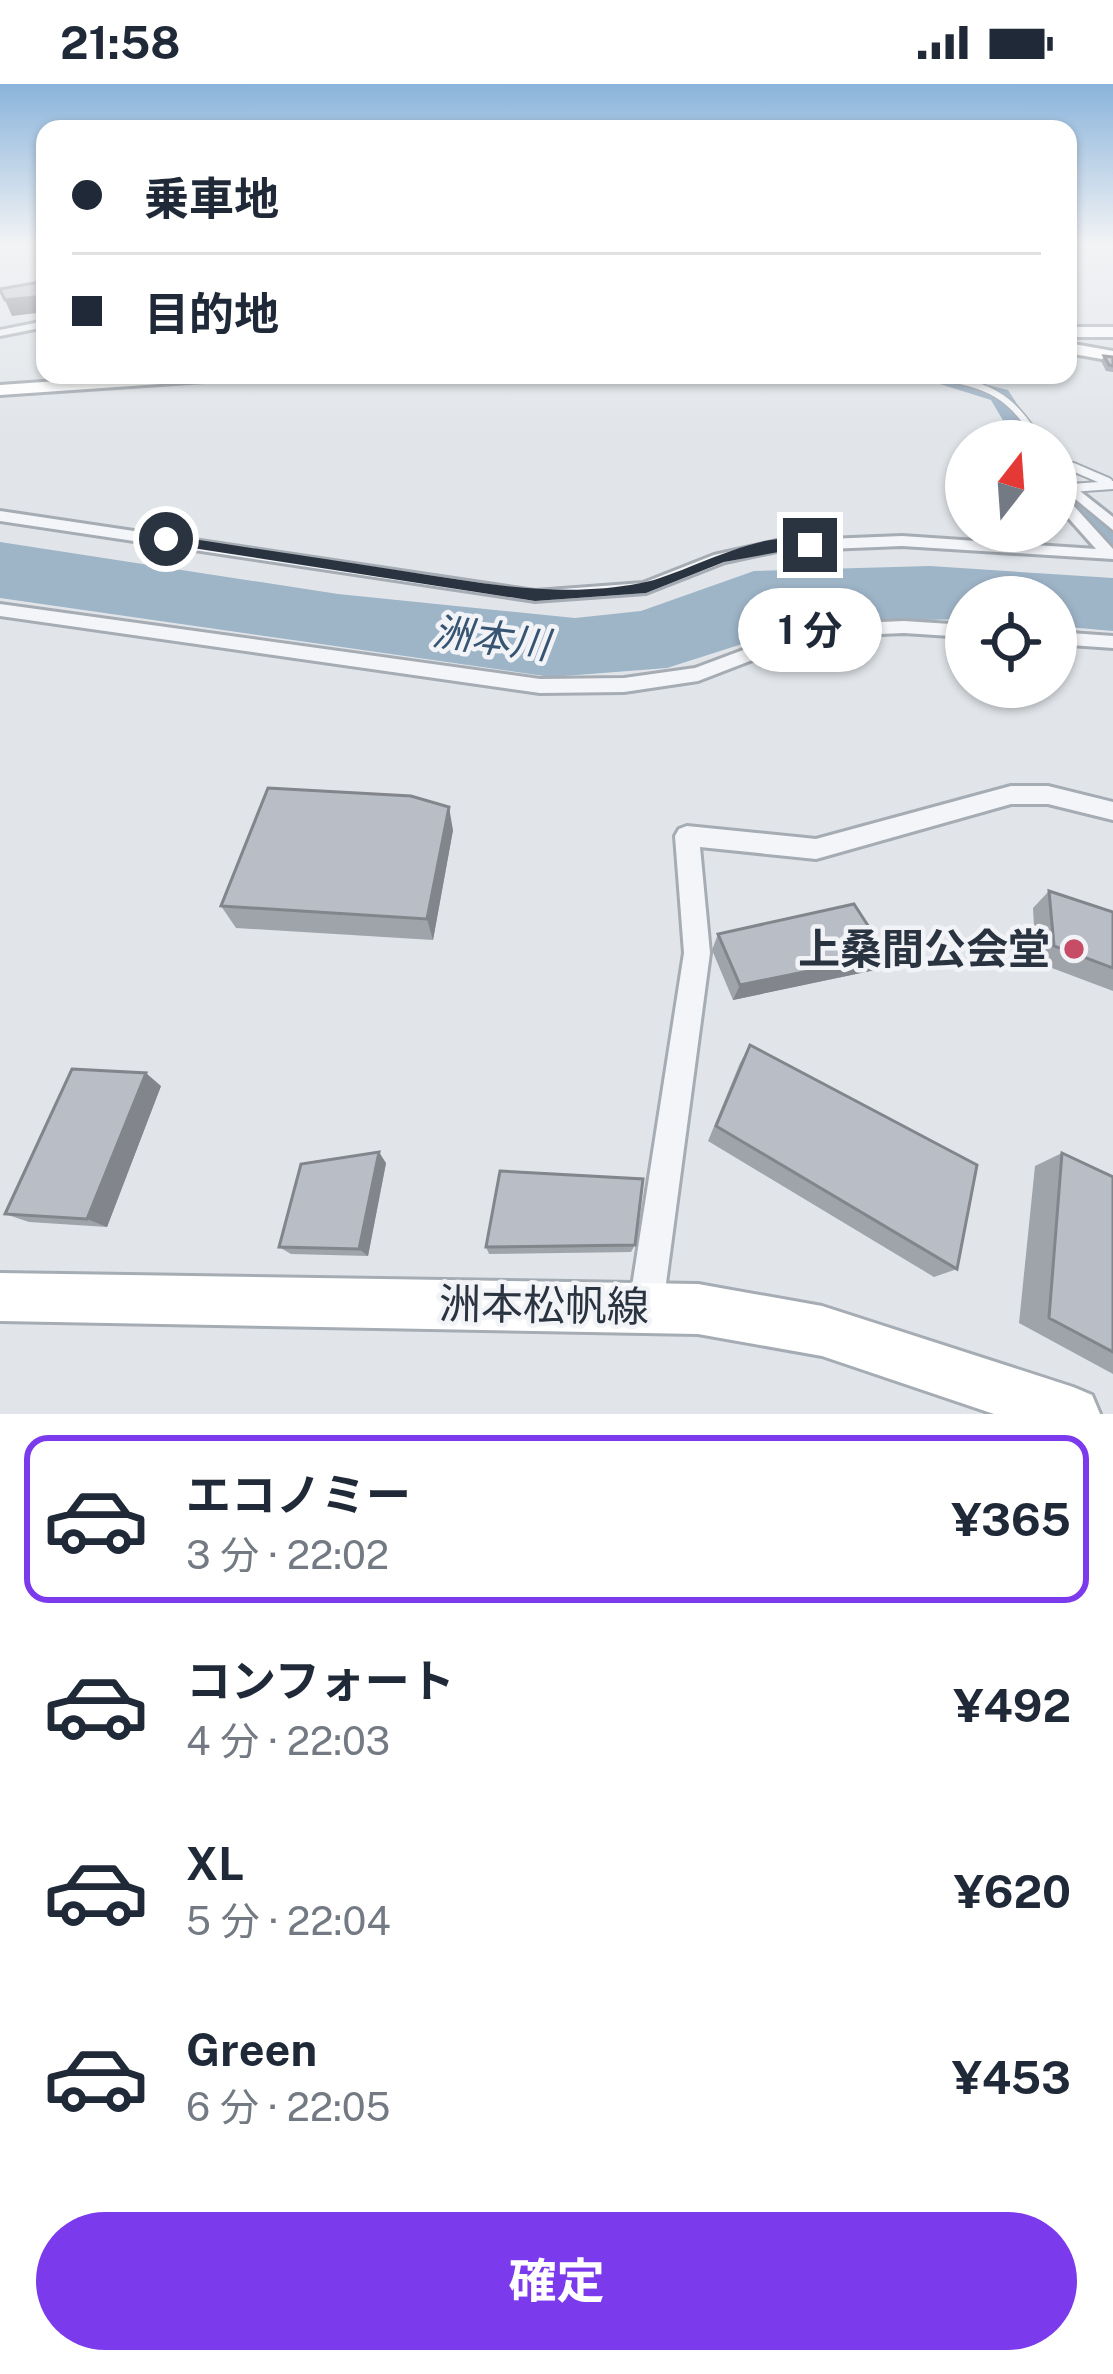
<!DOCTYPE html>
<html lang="ja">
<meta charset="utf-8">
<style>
:root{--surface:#fff;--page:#f2f2f3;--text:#1f2937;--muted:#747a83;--line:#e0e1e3;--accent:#7c3aed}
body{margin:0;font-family:"Public Sans","Noto Sans JP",sans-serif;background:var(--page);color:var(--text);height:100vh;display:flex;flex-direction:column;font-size:45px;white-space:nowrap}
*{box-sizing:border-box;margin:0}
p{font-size:39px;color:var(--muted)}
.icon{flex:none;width:66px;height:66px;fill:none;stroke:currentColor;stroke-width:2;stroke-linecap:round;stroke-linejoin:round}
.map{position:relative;height:1330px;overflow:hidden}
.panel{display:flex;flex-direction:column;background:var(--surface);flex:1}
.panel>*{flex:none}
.guide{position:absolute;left:36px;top:36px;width:1041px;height:264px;border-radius:24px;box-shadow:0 3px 9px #0004;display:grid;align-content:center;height:264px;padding:0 36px;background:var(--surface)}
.needle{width:78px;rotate:17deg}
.fabs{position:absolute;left:945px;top:336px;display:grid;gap:24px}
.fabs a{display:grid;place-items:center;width:132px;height:132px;border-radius:50%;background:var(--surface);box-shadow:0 3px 9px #0004;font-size:60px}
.end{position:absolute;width:54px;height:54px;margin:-27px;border:15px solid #2a3340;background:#fff;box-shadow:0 0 0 6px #fff}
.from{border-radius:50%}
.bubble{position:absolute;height:84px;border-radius:42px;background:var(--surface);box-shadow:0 3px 9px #0004;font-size:39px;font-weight:700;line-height:84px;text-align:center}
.guide b{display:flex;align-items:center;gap:42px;height:114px;font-size:45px}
.guide b+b{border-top:3px solid var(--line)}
.guide i{width:30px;height:30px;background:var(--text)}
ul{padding:21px 0 0;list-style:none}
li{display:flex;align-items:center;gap:36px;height:168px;margin:0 24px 18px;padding:0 12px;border:6px solid transparent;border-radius:24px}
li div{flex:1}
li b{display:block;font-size:45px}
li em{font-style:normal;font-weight:700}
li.selected{border-color:var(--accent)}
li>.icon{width:108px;height:108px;stroke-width:1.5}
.cta{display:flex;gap:24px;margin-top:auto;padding:24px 36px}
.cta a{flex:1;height:138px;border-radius:72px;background:var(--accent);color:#fff;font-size:48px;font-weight:700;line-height:138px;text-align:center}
.status{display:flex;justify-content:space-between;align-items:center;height:84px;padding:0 60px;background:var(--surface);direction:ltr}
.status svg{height:33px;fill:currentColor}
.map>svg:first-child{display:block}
</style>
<div class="status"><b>21:58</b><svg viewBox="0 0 49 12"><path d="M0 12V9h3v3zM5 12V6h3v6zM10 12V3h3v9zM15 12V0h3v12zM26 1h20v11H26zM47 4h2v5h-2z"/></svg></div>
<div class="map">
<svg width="1113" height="1330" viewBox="0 0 1113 1330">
<rect width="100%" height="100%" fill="#e1e5e9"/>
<!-- water -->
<path fill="#9eb4c7" d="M0 458 338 510 575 534 641 527 754 487 930 482 1113 494V547L1056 542V513H966V535L808 539 667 584 551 593 0 514Z"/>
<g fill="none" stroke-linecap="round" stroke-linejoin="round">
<!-- river -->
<path fill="#9eb4c7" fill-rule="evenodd" d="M911 291H948L1008 306 1041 357H1015L991 316Z
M1075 408 1085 410 1113 438V464L1103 461 1061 416Z"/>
<!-- lane-far1 casing -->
<g stroke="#a6acb3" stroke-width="9">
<path id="lane-far1" d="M935 291C989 303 1009 308 1039 357
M1056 376 1080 386"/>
</g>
<!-- lane casing -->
<g stroke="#a6acb3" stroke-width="12">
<path id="lane" d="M1073 383 1108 398
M1056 386 1071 404 1113 401"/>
</g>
<!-- street casing -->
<g stroke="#a6acb3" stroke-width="6">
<path id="street" d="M45 237V243L0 252V246Z
M1071 400 1113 433V446L1068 409 1063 410 1113 465V475L902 462 777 467 725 478 646 509 535 517 0 437V427L535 507 643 499 714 471 777 457 902 452 1096 465 1056 420V402Z
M0 520 540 595 624 594 695 584 810 541 904 537 966 541V553L904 549 812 553 698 597 624 608 540 609 0 532Z
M1056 548 1113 552V564L1056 560Z
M1011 702H1048L1113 718V736L1048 720H1011L816 775 700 763 710 869 663 1222 658 1234 646 1239 634 1234 629 1222 684 869 675 752 679 745 687 742 816 755Z"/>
</g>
<!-- secondary casing -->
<g stroke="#a6acb3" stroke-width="6">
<path id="secondary" d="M1068 243H1113V253H1068Z
M1068 259 1113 267V277L1068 269Z
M143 291H228L219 296 0 311V301Z
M0 1189 698 1200 822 1222 1073 1303 1092 1311 1100 1330H994L822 1272 698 1250 0 1237Z"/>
</g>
<!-- lane-far1 -->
<use href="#lane-far1" stroke="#f4f5f8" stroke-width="6"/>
<!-- lane -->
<use href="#lane" stroke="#f4f5f8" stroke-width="8"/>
<!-- street -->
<use href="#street" fill="#f4f5f8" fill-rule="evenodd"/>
<!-- secondary -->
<use href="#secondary" fill="#fff" fill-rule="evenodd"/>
</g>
<!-- wall -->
<path fill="#9fa3aa" d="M1104 272 1113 273V288L1106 287 1101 277Z
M453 746 433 856 236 844 221 822Z
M1049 807 1113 828V907L1036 878 1033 824Z
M718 850 875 886 733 916 712 866Z
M750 961 957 1185 934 1193 708 1057 740 979Z
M161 1002 107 1143 29 1138 5 1130Z
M1062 1069 1113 1093V1290L1019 1239 1035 1082Z
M386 1079 368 1172 291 1170 279 1163Z
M635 1161 631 1168 489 1170 486 1163Z"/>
<!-- shaded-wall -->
<path fill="#82858b" d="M45 212V228L12 232 5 216Z
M449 723 453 746 433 856 427 835Z
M887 871 875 886 733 916 740 901Z
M146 989 161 1002 107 1143 87 1135Z
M379 1068 386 1079 368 1172 359 1165Z"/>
<!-- building -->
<path fill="#b9bec6" stroke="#82858b" stroke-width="3" d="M45 197V212L5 216 0 206V205Z
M1104 272 1113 273V282L1109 281Z
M268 704 411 712 449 723 427 835 221 822Z
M1049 807 1113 828V884L1054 862Z
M854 820 887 871 740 901 718 850Z
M750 961 977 1081 957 1185 716 1042Z
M72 985 146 989 87 1135 5 1130Z
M379 1068 359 1165 279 1163 301 1080Z
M1062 1069 1113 1093V1268L1049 1234Z
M500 1087 643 1095 635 1161 486 1163Z"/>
<!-- sky -->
<linearGradient id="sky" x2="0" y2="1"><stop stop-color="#8ab4db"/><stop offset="0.46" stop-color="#f2f3f5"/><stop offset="1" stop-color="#f2f3f5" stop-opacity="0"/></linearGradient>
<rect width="1113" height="347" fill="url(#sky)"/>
<!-- route -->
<path fill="#2a3340" d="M166 451C245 463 324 475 403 487 482 499 561 515 641 499 686 491 774 435 817 461L724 478 646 509 535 517 160 459Z"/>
<!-- markers -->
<circle fill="#c74d66" stroke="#f1f3f7" stroke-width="4.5" cx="1074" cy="865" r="12"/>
<g text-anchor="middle" stroke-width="9" stroke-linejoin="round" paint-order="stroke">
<!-- water labels -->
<g font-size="39" font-style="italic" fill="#375472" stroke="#f1f3f7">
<text transform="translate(491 554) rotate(7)" y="14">洲本川</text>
</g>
<!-- near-poi labels -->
<g font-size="42" font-weight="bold" fill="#2a3340" stroke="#f1f3f7" text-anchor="end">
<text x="1050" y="880">上桑間公会堂</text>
</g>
<!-- near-street labels -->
<g font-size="42" fill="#2a3340" stroke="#f1f3f7">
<text transform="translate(544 1221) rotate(1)" y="15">洲本松帆線</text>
</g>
</g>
</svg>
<div class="fabs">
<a><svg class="needle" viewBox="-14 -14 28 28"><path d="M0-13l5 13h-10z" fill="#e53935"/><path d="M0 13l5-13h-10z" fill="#747a83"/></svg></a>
<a><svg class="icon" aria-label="locate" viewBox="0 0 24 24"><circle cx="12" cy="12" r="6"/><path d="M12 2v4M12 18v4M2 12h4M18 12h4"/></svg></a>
</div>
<i class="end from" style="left:166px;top:455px"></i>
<i class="end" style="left:810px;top:461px"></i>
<div class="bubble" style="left:738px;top:504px;width:144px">1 分</div>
<div class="guide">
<b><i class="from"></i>乗車地</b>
<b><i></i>目的地</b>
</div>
</div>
<section class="panel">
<ul>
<li class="selected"><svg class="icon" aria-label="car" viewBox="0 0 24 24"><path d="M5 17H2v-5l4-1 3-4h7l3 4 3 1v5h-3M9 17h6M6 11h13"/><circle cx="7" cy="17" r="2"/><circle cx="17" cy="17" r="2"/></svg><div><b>エコノミー</b><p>3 分 · 22:02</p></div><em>¥365</em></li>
<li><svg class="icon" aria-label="car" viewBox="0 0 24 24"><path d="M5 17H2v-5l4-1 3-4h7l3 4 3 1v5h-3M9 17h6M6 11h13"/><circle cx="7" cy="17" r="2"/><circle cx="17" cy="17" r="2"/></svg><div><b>コンフォート</b><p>4 分 · 22:03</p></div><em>¥492</em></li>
<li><svg class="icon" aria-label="car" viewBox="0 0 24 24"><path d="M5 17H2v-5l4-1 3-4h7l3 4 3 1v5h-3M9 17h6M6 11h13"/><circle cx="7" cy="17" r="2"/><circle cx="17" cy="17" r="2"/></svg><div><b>XL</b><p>5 分 · 22:04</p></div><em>¥620</em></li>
<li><svg class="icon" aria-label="car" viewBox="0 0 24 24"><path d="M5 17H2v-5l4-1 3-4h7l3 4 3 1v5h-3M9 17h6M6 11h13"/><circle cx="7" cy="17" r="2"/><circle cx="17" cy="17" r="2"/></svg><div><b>Green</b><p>6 分 · 22:05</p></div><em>¥453</em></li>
</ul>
<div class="cta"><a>確定</a></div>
</section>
